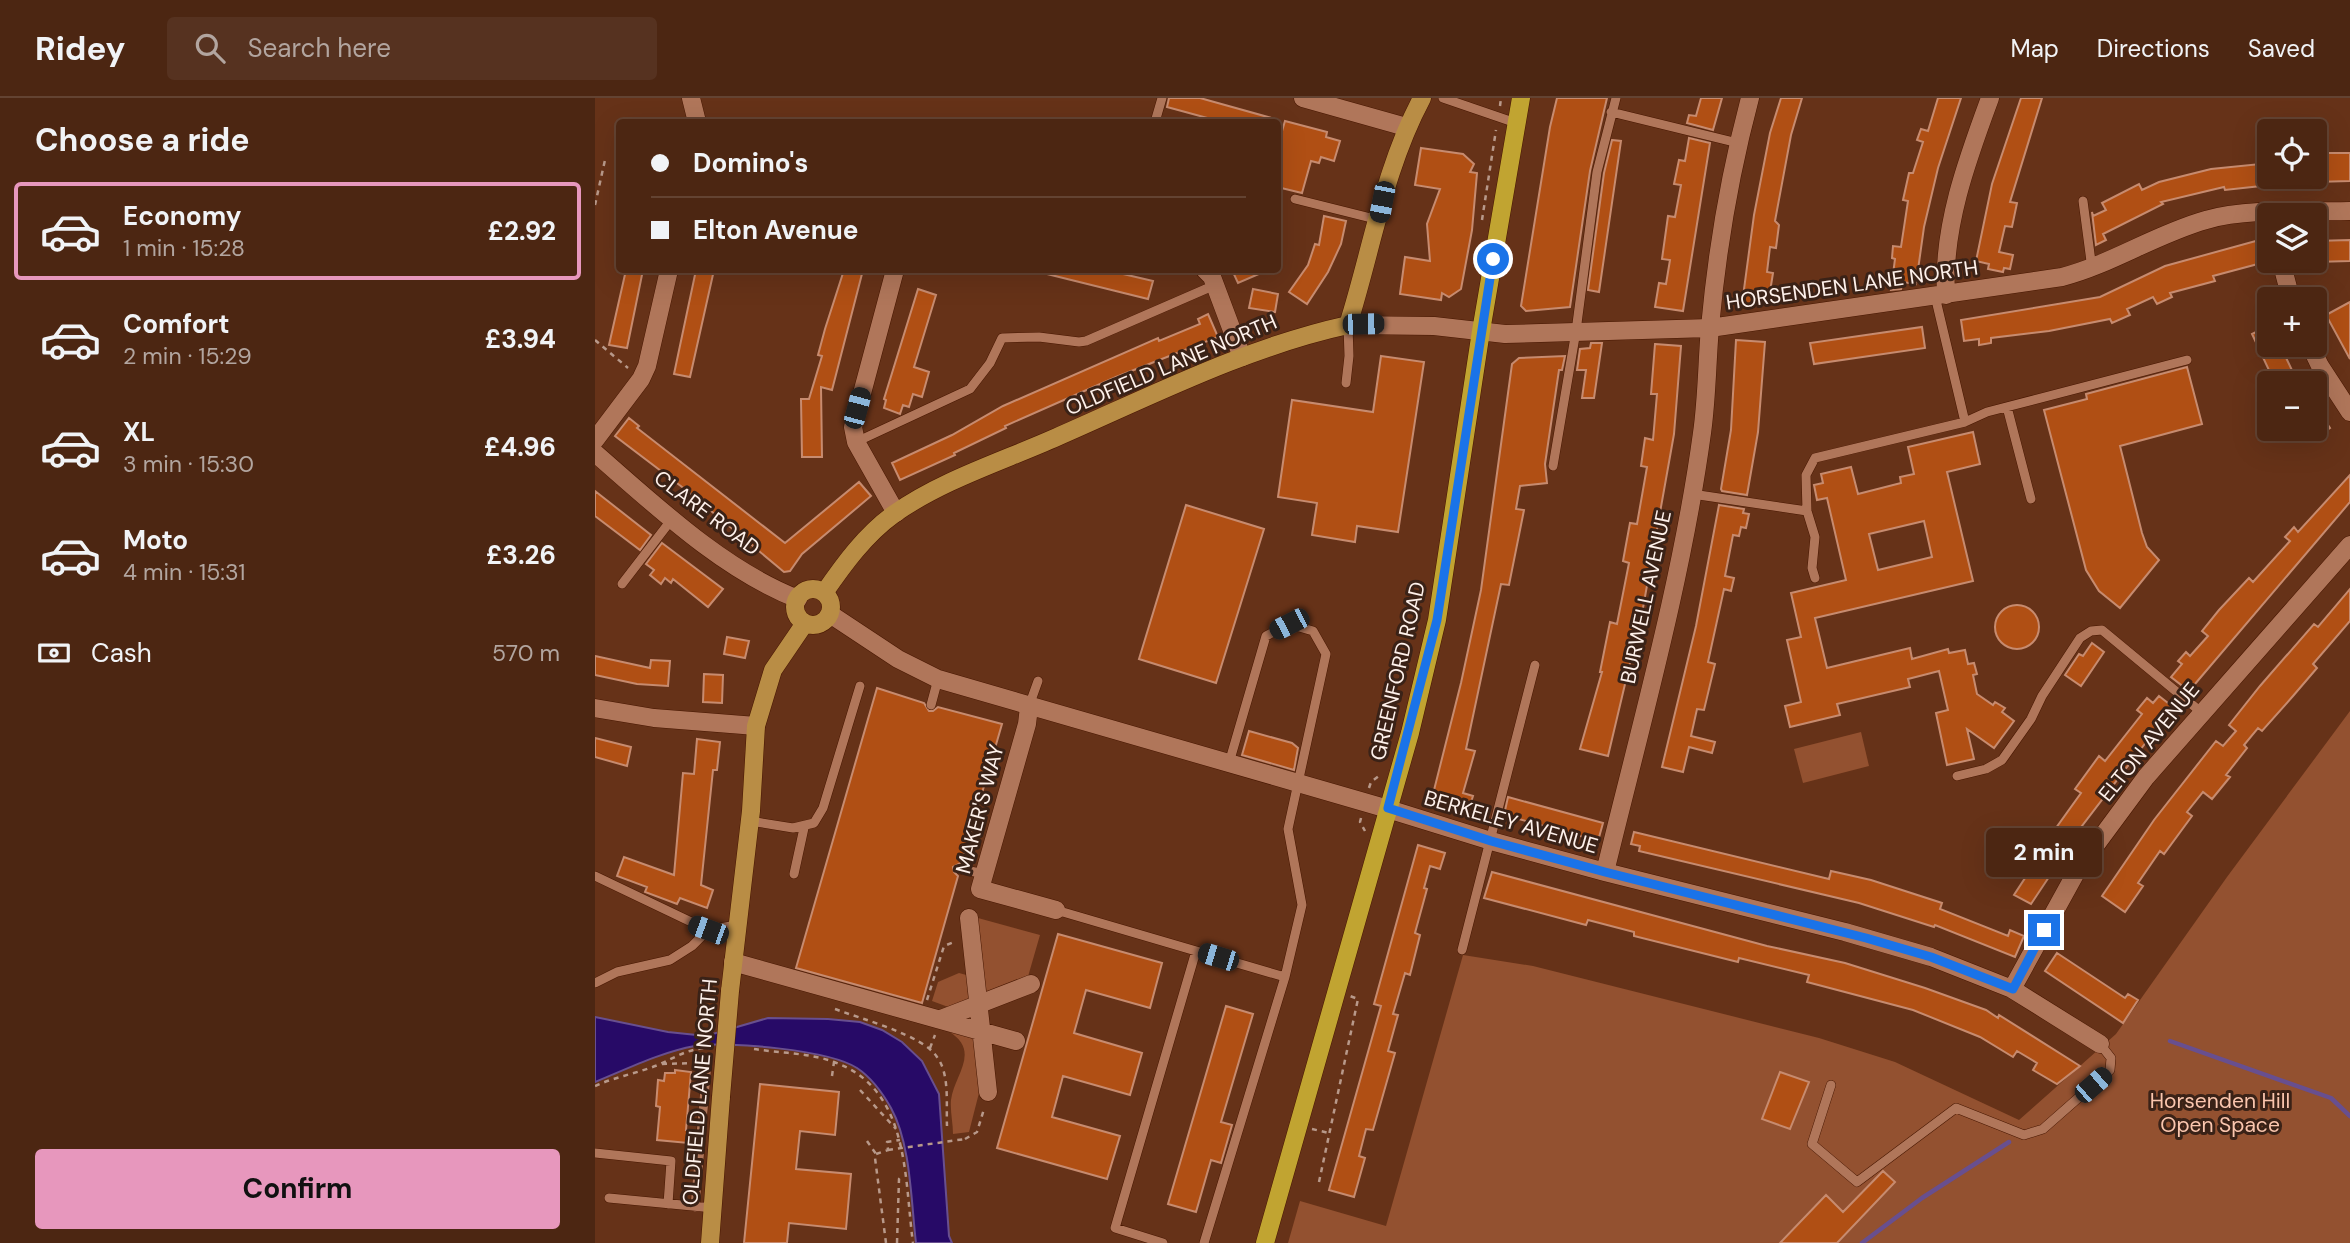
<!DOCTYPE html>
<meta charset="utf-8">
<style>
:root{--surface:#4c2612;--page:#563220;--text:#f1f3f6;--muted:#b2a59f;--line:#634332;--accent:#e797bd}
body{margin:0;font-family:"DM Sans",sans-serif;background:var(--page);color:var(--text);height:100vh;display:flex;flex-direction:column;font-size:26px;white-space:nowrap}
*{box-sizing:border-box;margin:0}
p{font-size:23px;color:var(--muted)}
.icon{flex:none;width:38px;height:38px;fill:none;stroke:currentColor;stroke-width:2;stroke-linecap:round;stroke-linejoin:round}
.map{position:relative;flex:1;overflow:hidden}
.side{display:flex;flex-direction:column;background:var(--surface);width:595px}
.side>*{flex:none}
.guide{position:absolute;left:21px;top:21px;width:665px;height:154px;border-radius:7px;box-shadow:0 7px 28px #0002,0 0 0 2px var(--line);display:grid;align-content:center;height:154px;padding:0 35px;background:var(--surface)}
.controls{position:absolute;left:1662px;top:21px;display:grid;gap:14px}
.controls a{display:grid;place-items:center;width:70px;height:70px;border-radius:7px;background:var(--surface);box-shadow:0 7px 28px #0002,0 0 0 2px var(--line);font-size:35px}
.end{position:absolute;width:32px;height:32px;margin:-16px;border:9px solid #1a73e8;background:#fff;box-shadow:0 0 0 4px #fff}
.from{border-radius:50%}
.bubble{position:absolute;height:49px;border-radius:7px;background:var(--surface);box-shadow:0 7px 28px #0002,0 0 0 2px var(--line);font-size:23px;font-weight:700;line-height:49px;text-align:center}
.car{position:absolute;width:21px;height:42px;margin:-21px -10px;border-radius:9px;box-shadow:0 0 5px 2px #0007;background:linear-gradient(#222 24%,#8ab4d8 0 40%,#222 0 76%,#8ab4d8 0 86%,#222 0)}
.guide b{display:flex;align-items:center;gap:24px;height:66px;font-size:26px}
.guide b+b{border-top:2px solid var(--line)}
.guide i{width:18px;height:18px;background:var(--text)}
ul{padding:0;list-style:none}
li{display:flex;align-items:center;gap:21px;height:98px;margin:0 14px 10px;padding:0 21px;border:4px solid transparent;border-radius:7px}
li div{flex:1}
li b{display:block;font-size:26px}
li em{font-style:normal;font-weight:700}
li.selected{border-color:var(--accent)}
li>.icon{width:63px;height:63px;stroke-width:1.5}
h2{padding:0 35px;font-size:32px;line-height:84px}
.pay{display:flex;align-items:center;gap:18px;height:77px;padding:0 35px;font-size:26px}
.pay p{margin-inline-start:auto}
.primary-button{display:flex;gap:14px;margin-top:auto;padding:14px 35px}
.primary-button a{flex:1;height:80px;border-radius:7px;background:var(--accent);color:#111;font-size:28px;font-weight:700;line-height:80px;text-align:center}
header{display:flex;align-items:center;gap:42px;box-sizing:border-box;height:98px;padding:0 35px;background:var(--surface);border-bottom:2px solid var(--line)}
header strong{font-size:33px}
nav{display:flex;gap:38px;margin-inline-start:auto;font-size:24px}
.search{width:490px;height:63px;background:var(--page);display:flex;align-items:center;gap:18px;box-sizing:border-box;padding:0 24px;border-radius:7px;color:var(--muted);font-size:26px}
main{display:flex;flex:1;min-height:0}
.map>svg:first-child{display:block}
</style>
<header>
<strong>Ridey</strong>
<div class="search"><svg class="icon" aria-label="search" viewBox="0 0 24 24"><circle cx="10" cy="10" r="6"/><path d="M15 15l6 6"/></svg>Search here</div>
<nav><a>Map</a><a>Directions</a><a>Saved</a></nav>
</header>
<main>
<section class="side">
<h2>Choose a ride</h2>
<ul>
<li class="selected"><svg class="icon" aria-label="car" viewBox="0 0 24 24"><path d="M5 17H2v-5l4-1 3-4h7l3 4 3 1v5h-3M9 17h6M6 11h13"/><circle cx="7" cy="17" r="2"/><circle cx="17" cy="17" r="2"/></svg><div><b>Economy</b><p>1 min · 15:28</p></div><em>£2.92</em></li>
<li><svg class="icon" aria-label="car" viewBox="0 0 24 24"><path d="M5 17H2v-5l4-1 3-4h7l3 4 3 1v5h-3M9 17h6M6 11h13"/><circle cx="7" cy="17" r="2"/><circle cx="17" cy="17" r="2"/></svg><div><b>Comfort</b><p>2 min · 15:29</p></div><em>£3.94</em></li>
<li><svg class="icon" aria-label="car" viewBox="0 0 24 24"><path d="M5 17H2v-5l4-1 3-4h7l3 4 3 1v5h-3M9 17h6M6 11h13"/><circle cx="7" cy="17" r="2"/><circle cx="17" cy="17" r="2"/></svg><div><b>XL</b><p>3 min · 15:30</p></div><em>£4.96</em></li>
<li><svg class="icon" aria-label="car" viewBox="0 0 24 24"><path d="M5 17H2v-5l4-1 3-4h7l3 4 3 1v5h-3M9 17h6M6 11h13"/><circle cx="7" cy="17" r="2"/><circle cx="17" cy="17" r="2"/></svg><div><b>Moto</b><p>4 min · 15:31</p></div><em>£3.26</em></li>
</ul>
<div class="pay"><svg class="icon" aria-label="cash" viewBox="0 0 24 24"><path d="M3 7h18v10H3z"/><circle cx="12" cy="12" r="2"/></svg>Cash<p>570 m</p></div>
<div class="primary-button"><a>Confirm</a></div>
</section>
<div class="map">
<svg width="1755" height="1145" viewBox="0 0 1755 1145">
<rect width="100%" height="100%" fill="#663218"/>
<!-- green -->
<path fill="#935130" d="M1755 613V1145H693L705 1103 791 1128 868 857 938 868 1224 940 1300 964 1424 1022 1521 936 1632 779Z
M1266 634 1274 668 1208 685 1199 651Z
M383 820 445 837 432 882 390 897Z
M364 875 375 878 377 901 356 910 337 903 343 884Z
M353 933 380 936 385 991 374 1034 358 1036C358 1025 355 1013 356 1002 359 977 387 953 353 933Z"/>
<!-- water -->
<path fill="#270a67" stroke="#684f8f" stroke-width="2" d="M0 919 73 934 111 938 173 920 233 921 265 924 287 932 307 944 327 963 344 996 354 1138 357 1145H321C316 1104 316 1046 296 1010 287 994 277 980 262 970 234 952 134 943 100 948 66 954 32 971 0 984Z"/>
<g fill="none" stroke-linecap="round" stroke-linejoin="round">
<!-- stream -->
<path stroke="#684f8f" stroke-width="4.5" d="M1575 943 1736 1000 1755 1018
M1267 1145 1327 1100 1414 1044"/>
</g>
<!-- building -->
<path fill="#b04f14" stroke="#c78b6f" stroke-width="2" fill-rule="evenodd" d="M574 0H605L680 21V24H627L572 9Z
M962 0H1012L995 73 975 209 931 213 926 208 955 29Z
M1106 0H1127L1118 32 1092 25 1094 17 1101 18Z
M1186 0H1207L1196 37 1180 123 1184 127 1181 150 1175 149 1172 174 1178 175 1173 206 1167 205V208L1147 206 1159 117 1175 35Z
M1343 0H1366L1343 70 1329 129 1321 186 1308 184 1306 191 1296 192 1300 161 1297 160 1298 148 1306 149 1313 103 1308 102 1314 75H1318L1328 44 1322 42 1326 31 1333 33Z
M1426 0H1447L1415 104 1422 105 1417 129 1410 128 1404 154 1418 157 1415 171 1409 170 1408 174 1393 171 1394 166 1381 163 1397 86Z
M690 23 732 34 731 39 745 43 739 63 726 59 724 65 716 63 707 95 682 89V50Z
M1094 40 1115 45 1088 213 1060 209 1064 185 1071 186 1075 162 1067 161 1073 118 1080 119 1086 87 1079 86 1084 62 1090 63Z
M1017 42 1026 43 1004 194 993 192 1009 75Z
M826 50 868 56 879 66 875 74 882 75 877 132 866 191 854 199 847 195 846 202 805 196 810 159 835 163 832 126 845 91 820 87Z
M1729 55H1755V83L1720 84V63H1729Z
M1675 65V87L1630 92 1629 89 1566 104 1568 106 1508 136 1511 142 1501 147 1497 114 1498 118 1511 112 1507 105 1544 86 1547 92 1564 84 1616 71Z
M729 118 751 123 746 146 733 174 712 206 694 194 713 167 720 146 724 147Z
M1668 141 1674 163 1618 178 1620 183 1575 195 1577 199 1562 206 1558 199 1532 211 1535 217 1517 225 1515 221 1454 233 1396 240V245L1384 247V241L1369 243 1366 222 1505 199 1570 168Z
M1755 142V163L1720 164V143Z
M31 172H48L32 250 14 247Z
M101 172H119L95 279 79 276Z
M249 172H268L237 292 226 289 227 359H207L206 301H214L227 258 223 257 230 231Z
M453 172H511L558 183 553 201 452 176Z
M637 172H673L643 185Z
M323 191 341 197 319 269 334 274 327 299 318 296 314 309 308 307 305 316 289 310 291 302 289 301Z
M658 191 683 196 680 214 654 210Z
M1755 204V261L1731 217Z
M613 216 623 239 521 279 410 328 411 330 359 355 360 357 305 382 297 365 357 337 408 308 563 240 564 243 605 226 603 221Z
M1675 227V247H1685L1703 285H1680L1657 236Z
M1327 229 1330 250 1219 266 1215 245Z
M1141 242 1170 244 1163 334 1152 397 1127 393 1126 391 1136 332Z
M996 245H1007L999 300H987L991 272H982L985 251 995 250Z
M1060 246 1086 248 1079 336 1048 510 1013 658 985 651 1007 574H1005L1015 524 1022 526 1034 465 1028 463 1030 452 1035 425 1042 426 1052 369 1046 368 1050 340 1058 342 1062 296H1056Z
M786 258 829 264 803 434 762 428 760 444 717 437 722 405 683 399 697 302 778 314Z
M970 258 967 272H964L950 366 952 385 925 388 921 411 929 412 914 487 906 486 871 651 880 653 868 695 878 698 872 717 836 704 866 585 886 492 917 266 924 260Z
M1592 269 1607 326 1525 348 1547 435 1552 449 1564 462 1525 510 1504 493 1491 472 1449 312 1492 301 1491 296Z
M1720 308 1735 330 1720 340Z
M34 320 44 328 42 330 190 445 264 384 276 398 207 456 195 473 189 474 91 392 20 338Z
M1378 334 1385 366 1352 374 1378 483 1220 520 1232 570 1315 550 1317 561 1353 551 1354 555 1370 552 1373 566 1379 565 1382 576 1378 577 1382 596 1398 607 1400 604 1410 610 1407 614 1419 623 1399 650 1372 631 1379 661 1352 667 1341 615 1353 612 1344 573 1313 581 1315 589 1242 606 1245 617 1195 629 1190 608 1206 604 1192 542 1206 539 1196 495 1251 482 1232 400 1222 402 1219 387 1228 385 1226 376 1256 369 1263 396 1306 385 1305 379 1319 376 1313 349ZM1329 423 1337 459 1283 472 1274 436Z
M1755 377V404L1594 593 1576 579 1587 566 1583 563 1591 554 1595 558 1613 538 1607 533 1624 512 1654 480 1658 484 1695 443 1690 439 1699 429 1703 434Z
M0 393 56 437 45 452 0 418Z
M591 407 669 431 621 585 544 561Z
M1124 407 1149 411 1148 415 1154 416 1151 430 1146 429 1144 438 1138 437 1130 478 1139 480 1136 493 1129 491 1113 564 1120 566 1109 612 1102 611 1096 638 1120 644 1117 655 1094 649 1088 674 1067 669 1101 528Z
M67 445 128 491 113 509 78 481 76 485 70 480 66 486 55 477 59 472 51 466Z
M1755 491V523L1718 566 1722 570 1698 598 1667 633 1663 630 1649 647 1652 650 1631 677 1635 679 1617 701 1608 694 1592 714 1597 718 1569 756 1565 753 1543 785 1548 788 1530 814 1507 798 1559 722 1621 643 1628 648 1641 633 1634 627 1665 588 1719 526 1723 529Z
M1400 529a22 22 0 1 1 44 0a22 22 0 1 1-44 0Z
M132 539 154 543 150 560 129 556Z
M1497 545 1509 554 1486 588 1470 577 1484 556 1488 558Z
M0 558 55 570 56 562 75 563 73 588 42 586 0 577Z
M109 576 128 577 127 605 108 604Z
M282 590 329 605 334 613H338L343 609 407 626 367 764 358 769 359 774 363 778 327 905 201 870Z
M1564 598 1578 609 1474 745 1476 746 1436 806 1419 797 1453 745 1447 741 1454 731 1458 734 1486 695 1480 691 1504 658 1510 663 1547 616 1542 612 1552 600 1558 605Z
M654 633 697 645 703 650 699 672 647 657Z
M0 640 36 649 32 668 0 659Z
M102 641 125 644 122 672H118L106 787 118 792 112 810 85 800 82 806 50 794 52 789 22 778 29 759 79 777 88 675 99 676Z
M913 699 1008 725 1003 743 909 717Z
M1039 734 1234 781 1236 773 1276 782 1347 805 1345 811 1413 838 1415 832 1429 838 1420 859 1340 827 1339 829 1264 805 1044 753 1045 748 1036 746Z
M823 747 850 755 845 771 835 768 829 790 832 791 820 835 825 837 815 877 810 875 798 916 803 917 793 953 800 955 778 1032 771 1031 764 1058 770 1060 759 1099 734 1092 786 908 779 906Z
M897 774 1172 848 1250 865 1330 890 1391 912 1403 920 1404 917 1485 968 1462 986 1438 972 1442 965 1422 953 1418 959 1385 939 1318 912 1212 884 1214 877 1144 860 1143 864 1039 838V834L993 822 991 827 889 800Z
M463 836 567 865 555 910 491 892 479 935 547 955 535 997 468 978 457 1019 525 1038 512 1081 402 1050Z
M1462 855 1530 900 1533 896 1543 902 1528 925 1450 873Z
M631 908 658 916 626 1024 637 1027 626 1065 616 1062 601 1114 573 1106Z
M80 972 96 974 91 1032H94L93 1045 62 1042 65 1009 61 1008 63 982 69 983 70 975H80Z
M1185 974 1214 984 1195 1031 1167 1021Z
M165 986 244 994 240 1037 205 1033 201 1071 256 1076 251 1131 194 1125 192 1145H149Z
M1288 1073 1300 1084 1242 1145H1185L1231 1097 1248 1114Z"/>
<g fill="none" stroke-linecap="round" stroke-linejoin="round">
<!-- lane casing -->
<g stroke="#481700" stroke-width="10">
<path id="lane" d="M848 0 921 25
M1016 14 1143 45
M560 24 567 0
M700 101 784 122
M1488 103 1497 171
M1340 198 1370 324
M751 285 754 258 753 227
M1412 309 1436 401
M261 344 375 291 395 265 407 240 444 239 484 244 491 243 620 187
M958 368 981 233 1002 74 1021 0
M1097 396 1212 413
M1220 480 1217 470 1220 439 1212 413 1211 377 1220 360 1370 324 1392 314 1592 262
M27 486 77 421
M336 607 343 581
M434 608 443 583
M1362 678 1391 671 1407 662 1436 621 1447 598 1485 540 1496 533 1507 532 1606 614
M155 723 198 730 219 725 228 710 265 588
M365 771 390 776
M199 776 209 730
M0 778 113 832
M461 812 690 879
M867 852 940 567
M0 885 22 874 75 862 97 848 113 832 142 827
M1236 987 1217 1046 1262 1084 1361 1010 1429 1037 1448 1031 1515 972 1516 960 1505 946
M0 1055 76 1063 73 1106
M14 1100 118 1110
M100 1109 112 965
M568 1145 520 1130 601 853
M609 1145 690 879 707 807 693 731 731 556 718 533 694 526 671 538 634 665"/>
</g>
<!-- street casing -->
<g stroke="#481700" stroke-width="19">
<path id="street" d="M96 0 102 24
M708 0 811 29
M1686 163 1696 201
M300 172 258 329 261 344 301 415
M610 172 617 179 647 259
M1351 197C1347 130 1372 62 1395 0
M753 227 839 228 910 236 1115 230 1467 179C1517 166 1561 136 1611 122 1651 110 1712 114 1755 113
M1715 247 1725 268 1755 314
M0 342 46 281 52 268 74 172
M0 355C61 408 128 472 203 501
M235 516 303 561 343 581 793 711 896 743 1010 774 1250 834 1336 859 1417 891 1505 946
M434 609 432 626 385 791 461 812
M0 610 59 620 161 628
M1010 774C1045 630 1087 482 1107 335 1112 300 1112 264 1115 229 1122 152 1135 75 1155 0
M374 820 393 994
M138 864 421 943
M1417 891 1483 771 1551 679 1755 447
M346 921 436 886"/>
</g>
<!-- secondary casing -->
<g stroke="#481700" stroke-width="19">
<path id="secondary" d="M200 509a18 18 0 1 1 36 0a18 18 0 1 1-36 0Z
M229 495C249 466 270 437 299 416 347 382 408 363 462 339 556 298 652 249 753 227 777 151 789 71 827 0
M135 893 156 713 161 628 178 572 210 525
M115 1145 126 999"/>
</g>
<!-- primary casing -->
<g stroke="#481700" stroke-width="19">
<path id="primary" d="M670 1145 815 635 842 522 886 233 926 0"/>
</g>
<!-- path -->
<path stroke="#b8998a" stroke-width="2.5" stroke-dasharray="5 5" stroke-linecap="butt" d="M905 8 906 0
M0 107 10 62
M887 122 901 32
M0 242 33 270
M774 690 776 684 785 677
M766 720 765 724 770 733
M332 902 349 848 359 844
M240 911C266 921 328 937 342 959 355 976 351 1007 352 1028
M335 950 340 937
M159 951C185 955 215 955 239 964 315 991 309 1079 318 1145
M67 966 102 965
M237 978 239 964
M0 988C20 979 43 975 63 967 81 959 94 950 114 950
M265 992 301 1031
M717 1031 734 1035
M370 1041 382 1034 389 1011
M272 1043 281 1056
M724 1084 763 901 755 898
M291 1145 280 1060 281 1056 293 1052 292 1044 305 1042
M302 1145 304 1081 308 1077"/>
<!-- lane -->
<use href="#lane" stroke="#b0765a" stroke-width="9"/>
<!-- street -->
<use href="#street" stroke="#b0765a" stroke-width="18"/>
<!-- secondary -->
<use href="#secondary" stroke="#b98d45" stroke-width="18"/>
<!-- primary -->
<use href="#primary" stroke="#c1a431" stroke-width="18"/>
<!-- secondary-bridge casing -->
<g stroke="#481700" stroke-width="19" stroke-linecap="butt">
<path id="secondary-bridge" d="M126 999 135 893"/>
</g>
<!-- path-bridge -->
<path stroke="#b8998a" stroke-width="2.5" stroke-dasharray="5 5" stroke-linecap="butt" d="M293 1052 370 1041"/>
<!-- secondary-bridge -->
<use href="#secondary-bridge" stroke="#b98d45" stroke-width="18"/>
</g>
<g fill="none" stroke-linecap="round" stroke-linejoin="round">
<!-- route -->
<path stroke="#1a73e8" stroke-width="9" d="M898 161 842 522 793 710 896 743 1010 774 1271 840 1336 859 1418 891 1449 832"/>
</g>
<g text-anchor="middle" stroke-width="6" stroke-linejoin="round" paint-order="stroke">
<!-- street labels -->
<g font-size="21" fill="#fef1eb" stroke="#3a2217">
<text transform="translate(1257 187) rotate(-8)" y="7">HORSENDEN LANE NORTH</text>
<text transform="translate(576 267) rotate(-23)" y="7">OLDFIELD LANE NORTH</text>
<text transform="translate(112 415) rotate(37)" y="7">CLARE ROAD</text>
<text transform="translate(1051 499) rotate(-78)" y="7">BURWELL AVENUE</text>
<text transform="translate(803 573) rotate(-77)" y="7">GREENFORD ROAD</text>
<text transform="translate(1554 644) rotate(-51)" y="7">ELTON AVENUE</text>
<text transform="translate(385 711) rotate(-75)" y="7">MAKER'S WAY</text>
<text transform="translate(916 724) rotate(16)" y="7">BERKELEY AVENUE</text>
<text transform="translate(105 994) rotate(-85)" y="7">OLDFIELD LANE NORTH</text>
</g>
<!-- park labels -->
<g font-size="21" fill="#fbc6ae" stroke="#3a2217">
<text x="1625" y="1010">Horsenden Hill<tspan x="1625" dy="24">Open Space</tspan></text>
</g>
</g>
</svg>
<div class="controls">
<a><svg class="icon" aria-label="locate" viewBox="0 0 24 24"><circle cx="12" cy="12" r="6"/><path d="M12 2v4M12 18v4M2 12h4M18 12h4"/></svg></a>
<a><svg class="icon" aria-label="layers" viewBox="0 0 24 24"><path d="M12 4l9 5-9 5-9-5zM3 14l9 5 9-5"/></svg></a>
<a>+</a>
<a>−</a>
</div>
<i class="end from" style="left:898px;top:161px"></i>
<i class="end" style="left:1449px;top:832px"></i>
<div class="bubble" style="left:1391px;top:730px;width:116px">2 min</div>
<i class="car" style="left:787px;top:104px;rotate:191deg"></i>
<i class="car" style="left:768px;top:226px;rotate:89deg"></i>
<i class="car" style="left:262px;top:310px;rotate:15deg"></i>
<i class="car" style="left:694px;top:526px;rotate:243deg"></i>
<i class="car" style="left:113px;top:832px;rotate:290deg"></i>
<i class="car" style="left:623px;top:859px;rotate:287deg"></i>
<i class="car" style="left:1498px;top:987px;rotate:49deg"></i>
<div class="guide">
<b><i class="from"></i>Domino's</b>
<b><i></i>Elton Avenue</b>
</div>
</div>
</main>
